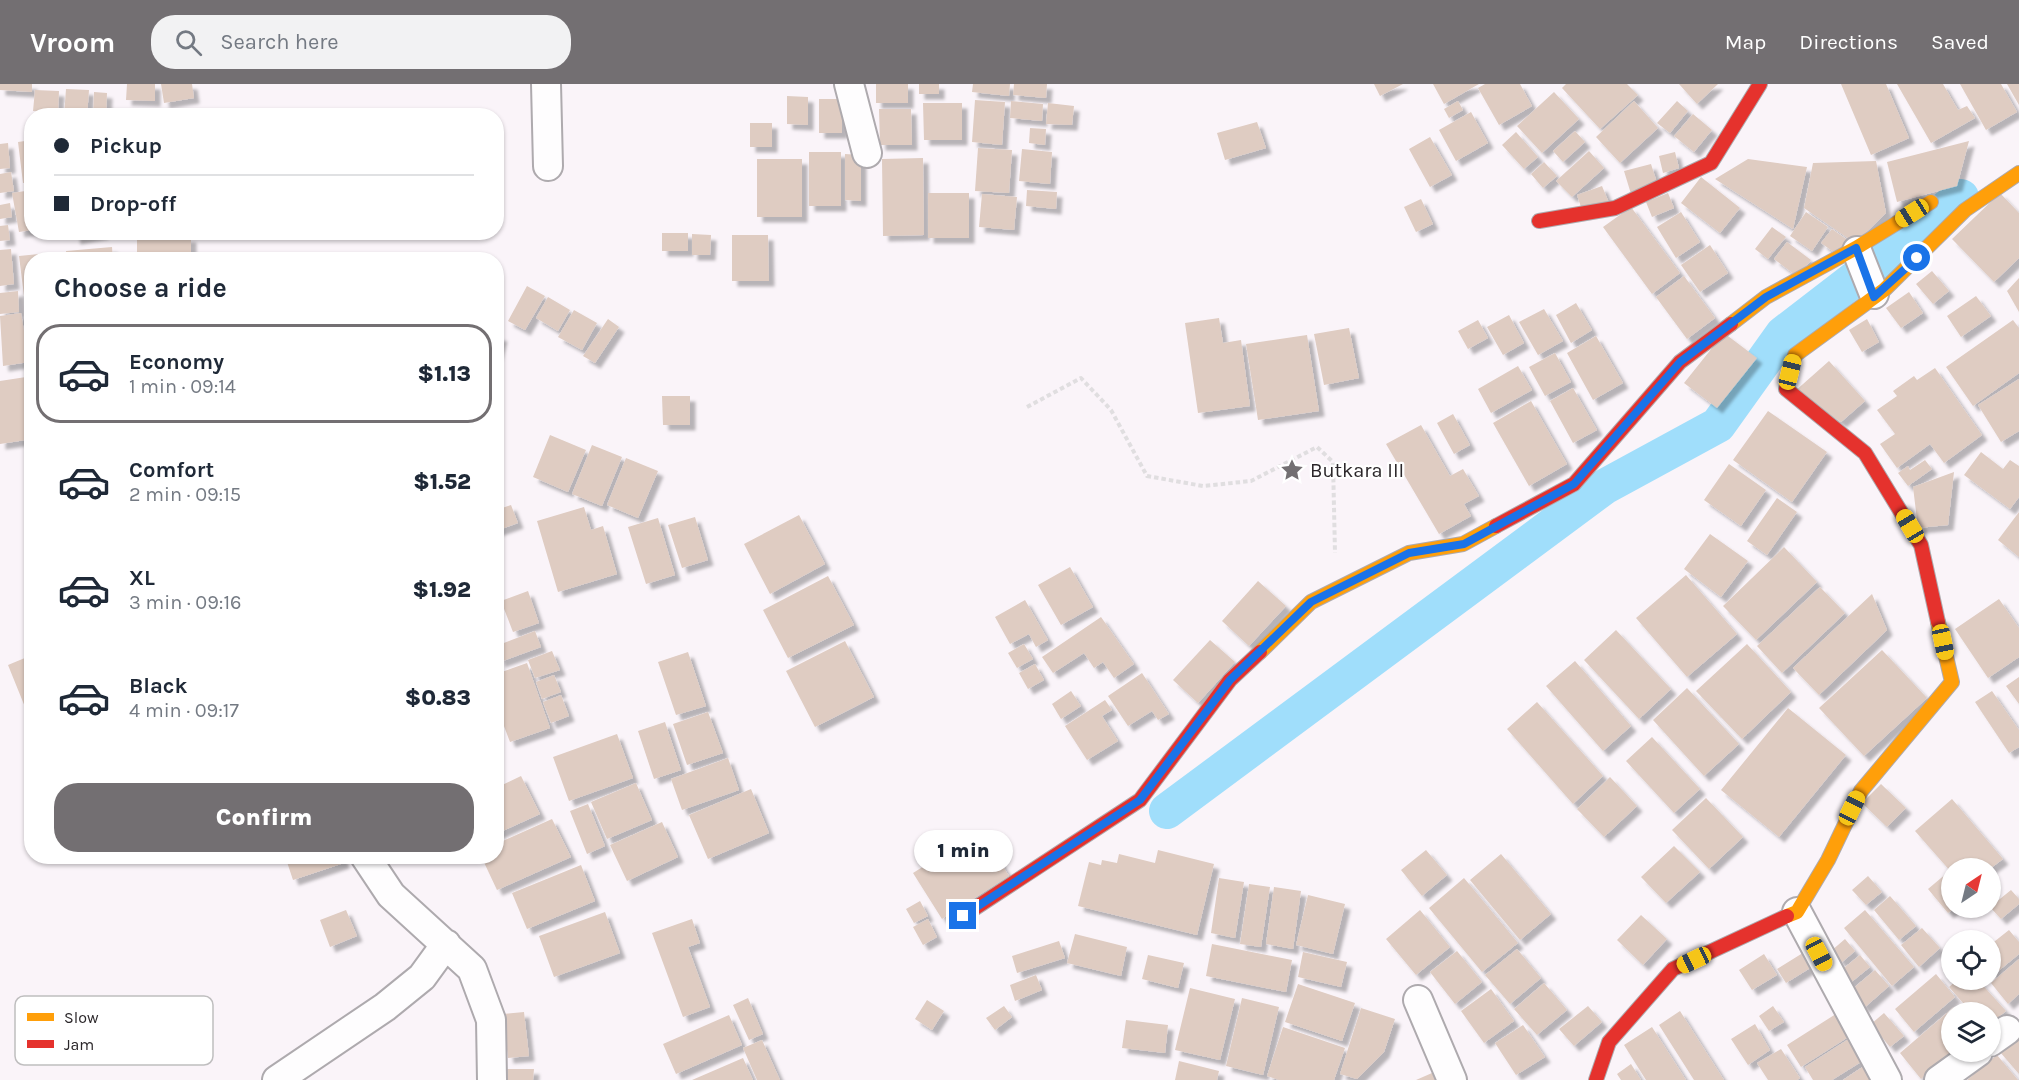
<!DOCTYPE html>
<meta charset="utf-8">
<style>
:root{--surface:#fff;--page:#f2f2f3;--text:#1f2937;--muted:#747a83;--line:#e0e1e3;--accent:#736f72}
body{margin:0;font-family:Karla,sans-serif;background:var(--page);color:var(--text);height:100vh;display:flex;flex-direction:column;font-size:22px;white-space:nowrap}
*{box-sizing:border-box;margin:0}
p{font-size:20px;color:var(--muted)}
.icon{flex:none;width:33px;height:33px;fill:none;stroke:currentColor;stroke-width:2;stroke-linecap:round;stroke-linejoin:round}
.map{position:relative;flex:1;overflow:hidden}
.sheet{position:absolute;left:24px;top:168px;width:480px;height:612px;display:flex;flex-direction:column;background:var(--surface);border-radius:24px;box-shadow:0 2px 4px #0004}
.sheet>*{flex:none}
.banner{position:absolute;left:24px;top:24px;width:480px;height:132px;border-radius:24px;box-shadow:0 2px 4px #0004;display:grid;align-content:center;height:132px;padding:0 30px;background:var(--surface)}
.needle{width:39px;rotate:35deg}
.controls{position:absolute;left:1941px;top:774px;display:grid;gap:12px}
.controls a{display:grid;place-items:center;width:60px;height:60px;border-radius:50%;background:var(--surface);box-shadow:0 2px 4px #0004;font-size:30px}
.end{position:absolute;width:27px;height:27px;margin:-14px;border:8px solid #1a73e8;background:#fff;box-shadow:0 0 0 3px #fff}
.from{border-radius:50%}
.bubble{position:absolute;height:42px;border-radius:21px;background:var(--surface);box-shadow:0 2px 4px #0004;font-size:20px;font-weight:800;line-height:42px;text-align:center}
.car{position:absolute;width:18px;height:36px;margin:-18px -9px;border-radius:8px;box-shadow:0 0 4px 2px #0007;background:linear-gradient(#f5c518 24%,#345 0 40%,#f5c518 0 76%,#345 0 86%,#f5c518 0)}
.banner b{display:flex;align-items:center;gap:21px;height:57px;font-size:22px}
.banner b+b{border-top:2px solid var(--line)}
.banner i{width:15px;height:15px;background:var(--text)}
ul{padding:0;list-style:none}
li{display:flex;align-items:center;gap:18px;height:99px;margin:0 12px 9px;padding:0 18px;border:3px solid transparent;border-radius:24px}
li div{flex:1}
li b{display:block;font-size:22px}
li em{font-style:normal;font-weight:800}
li.on{border-color:var(--accent)}
li>.icon{width:54px;height:54px;stroke-width:1.5}
h2{padding:0 30px;font-size:27px;line-height:72px}
.cta{display:flex;gap:12px;margin-top:auto;padding:12px 30px}
.cta a{flex:1;height:69px;border-radius:24px;background:var(--accent);color:#fff;font-size:24px;font-weight:800;line-height:69px;text-align:center}
header{display:flex;align-items:center;gap:36px;box-sizing:border-box;height:84px;padding:0 30px;background:var(--accent);color:#fff}
header strong{font-size:28px}
nav{display:flex;gap:33px;margin-inline-start:auto;font-size:21px}
.search{width:420px;height:54px;background:var(--page);display:flex;align-items:center;gap:15px;box-sizing:border-box;padding:0 21px;border-radius:24px;color:var(--muted);font-size:22px}
.map>svg:first-child{display:block}
</style>
<header>
<strong>Vroom</strong>
<div class="search"><svg class="icon" aria-label="search" viewBox="0 0 24 24"><circle cx="10" cy="10" r="6"/><path d="M15 15l6 6"/></svg>Search here</div>
<nav><a>Map</a><a>Directions</a><a>Saved</a></nav>
</header>
<div class="map">
<svg width="2019" height="996" viewBox="0 0 2019 996">
<defs>
<filter id="shadow"><feDropShadow dx="5.5" dy="5.5" stdDeviation="1.5" flood-color="#0004"/></filter>
</defs>
<rect width="100%" height="100%" fill="#faf4f9"/>
<g fill="none" stroke-linecap="round" stroke-linejoin="round">
<!-- canal -->
<path stroke="#a0defb" stroke-width="36" d="M1167 727 1604 403 1718 341 1783 250 1961 113"/>
</g>
<!-- building -->
<path fill="#dfccc2" filter="url(#shadow)" d="M0 0H32V8L0 6Z
M127 0H155V17L126 16Z
M161 0H192L194 14 164 19Z
M876 0H908V19H876Z
M919 0H939V10H919Z
M973 0H1010L1009 12 972 8Z
M1014 0H1047L1046 14 1013 11Z
M1374 0H1403L1380 12Z
M1433 0H1479L1444 20Z
M1485 0H1520L1532 22 1499 41 1478 4Z
M1566 0H1627L1638 11 1600 45 1562 4Z
M1679 0H1718L1697 20Z
M1841 0H1886L1909 54 1871 71Z
M1897 0H1943L1958 26 1967 22 1975 34 1931 59Z
M1960 0H2001L2017 28 1986 46Z
M2007 0H2019V21Z
M66 5 89 6 87 32H64Z
M35 6 59 7 58 29 33 27Z
M94 8 107 9 106 32H93Z
M1554 8 1579 35 1542 69 1517 42Z
M787 12 808 13V41L787 40Z
M819 15H842V49H819Z
M975 16 1005 18 1002 61 972 58Z
M1011 17 1043 20 1042 37 1010 34Z
M1458 17 1463 26 1449 34 1444 25Z
M1634 17 1658 44 1620 79 1596 53Z
M1677 17 1688 27 1670 49 1657 39Z
M923 19H962V56H924Z
M1048 19 1074 22 1072 41 1046 40Z
M211 24V32H175V25Z
M879 25H911L912 61H880Z
M1471 28 1488 59 1456 77 1439 46Z
M1693 30 1712 46 1694 68 1674 52Z
M1257 38 1266 64 1225 76 1217 49Z
M750 39H772V63H750Z
M1030 44 1046 45 1045 61 1029 59Z
M1575 47 1585 58 1563 78 1553 67Z
M1516 48 1538 73 1524 85 1502 61Z
M1430 53 1452 91 1430 103 1409 65Z
M32 56V98L23 99 18 58Z
M1969 57 1957 102 1897 118 1887 78Z
M8 59 10 84 0 85V60Z
M978 64 1012 66 1009 109 975 107Z
M1022 65 1052 68 1050 100 1019 97Z
M1589 67 1604 84 1572 113 1556 97Z
M809 68H841V122H809Z
M1675 68 1679 84 1663 89 1659 72Z
M845 70 861 71V117L845 116Z
M923 74 924 151 883 152 882 75Z
M757 75H802V133H757Z
M1748 75 1807 83 1793 145 1715 95Z
M1876 77 1886 129 1855 159 1804 124 1813 79Z
M1544 78 1557 92 1543 104 1531 90Z
M1651 80 1658 102 1631 110 1624 87Z
M11 88 14 107 0 109V90Z
M1701 93 1740 124 1720 149 1681 119Z
M1602 102 1609 119 1583 129 1577 111Z
M32 106V146L19 148 12 109Z
M1027 106 1057 108 1056 125 1026 122Z
M928 109H969V154H928Z
M1668 109 1674 124 1652 133 1646 118Z
M2000 109 2019 129V174L1994 198 1952 155Z
M982 110 1017 113 1014 146 979 143Z
M1421 115 1433 140 1416 148 1404 123Z
M10 119 12 133 0 135V121Z
M1631 123 1680 189 1652 210 1603 143Z
M1681 128 1700 158 1676 174 1657 143Z
M1806 128 1828 143 1812 167 1790 152Z
M8 141 10 156 0 157V142Z
M1772 143 1786 153 1768 175 1755 165Z
M1832 145 1849 157 1838 171 1821 159Z
M74 148H103V150L75 155Z
M662 149H688V167H662Z
M692 150 711 151 710 171H692Z
M732 151H768L769 197H732Z
M137 152 191 153V176H137Z
M1787 158 1811 176 1798 193 1774 175Z
M1710 161 1728 189 1700 208 1681 181Z
M112 163 113 176H67L66 167Z
M11 165 14 200 0 202V166Z
M59 168V176H32V228H26L19 172Z
M1932 187 1949 207 1933 220 1916 200Z
M1684 192 1715 234 1687 255 1656 213Z
M2019 194V228L2007 207Z
M527 202 545 212 525 246 508 237Z
M18 207 19 228 0 230V209Z
M1909 208 1923 229 1901 244 1886 224Z
M1976 212 1991 232 1961 253 1947 232Z
M548 213 570 226 558 247 536 234Z
M1576 219 1592 246 1571 259 1556 231Z
M1544 225 1563 257 1538 271 1519 238Z
M574 226 597 239 582 266 558 253Z
M21 229 29 278 3 282 0 232Z
M1509 231 1524 259 1503 271 1487 243Z
M1219 234 1223 259 1241 256 1250 322 1198 329 1185 239Z
M608 235 619 243 595 279 583 272Z
M1867 235 1879 258 1862 268 1849 246Z
M1478 236 1488 254 1468 265 1458 247Z
M2013 236 2019 244V289L1973 322 1946 283Z
M1349 244 1359 294 1324 301 1314 250Z
M1724 249 1757 274 1717 324 1684 299Z
M496 251 502 252 497 271 496 270Z
M1307 251 1319 327 1258 336 1246 260Z
M1596 252 1623 299 1593 316 1567 269Z
M1555 269 1571 298 1545 312 1529 283Z
M1829 277 1865 317 1841 338 1794 308Z
M1518 282 1532 306 1491 329 1478 305Z
M1935 284 1982 351 1944 379 1930 360 1897 384 1880 360 1895 350 1877 326 1897 312 1893 307 1914 292 1917 296Z
M26 293 32 324V355L0 360V297Z
M2019 295V347L2001 358 1978 321Z
M1573 304 1597 346 1573 359 1550 317Z
M662 312H690V341H663Z
M1531 317 1567 380 1529 402 1493 339Z
M1768 327 1827 368 1792 418 1733 376Z
M1453 330 1470 361 1454 370 1437 339Z
M1421 341 1450 392 1463 385 1479 412 1464 420 1471 432 1439 450 1386 360Z
M550 351 586 366 568 408 533 393Z
M592 361 622 373 602 422 572 410Z
M1981 368 2003 385 2010 376 2019 382V413L2010 425 1964 391Z
M626 374 658 387 638 434 607 421Z
M1925 376 1932 385 1908 402 1898 389 1908 382 1910 386Z
M1729 380 1766 406 1741 442 1704 416Z
M1954 388 1948 441 1918 444 1913 403Z
M1777 414 1797 428 1767 471 1747 457Z
M511 421 518 439 496 447V426Z
M584 423 591 446 603 442 617 490 558 508 537 437Z
M2019 428V473L1998 456Z
M799 431 825 480 770 510 744 460Z
M695 433 708 476 682 484 668 441Z
M658 434 675 491 646 500 628 443Z
M1710 450 1748 477 1721 513 1684 485Z
M1784 463 1817 498 1756 556 1723 522Z
M1070 483 1093 523 1061 541 1038 501Z
M1686 491 1737 550 1687 593 1636 534Z
M828 492 854 541 788 574 763 526Z
M1258 497 1286 522 1249 562 1222 537Z
M1820 503 1845 529 1782 589 1757 562Z
M528 507 539 539 513 548 501 517Z
M1872 510 1887 546 1819 611 1793 584Z
M1999 515 2019 544V573L1988 594 1955 545Z
M1025 516 1048 556 1036 563 1029 550 1010 560 995 533Z
M1101 533 1134 580 1114 594 1103 578 1094 584 1084 569 1053 589 1042 573Z
M1616 546 1671 605 1639 635 1584 576Z
M535 547 541 563 500 578 496 562Z
M1210 556 1235 578 1198 619 1173 596Z
M845 557 874 613 815 643 786 587Z
M1024 560 1033 575 1017 584 1008 569Z
M1747 560 1791 608 1742 655 1696 607Z
M1882 566 1927 614 1864 672 1819 624Z
M552 567 560 586 535 594 528 576Z
M688 568 706 622 676 631 658 578Z
M32 571V621L25 623 8 581Z
M1575 577 1631 642 1603 667 1546 602Z
M527 579 550 644 510 658 496 621V590Z
M1035 580 1044 596 1028 605 1019 589Z
M1142 589 1169 630 1158 636 1152 627 1128 642 1108 612Z
M554 591 561 608 542 615 536 598Z
M2019 593V620L2006 602Z
M1687 604 1739 660 1704 692 1653 636Z
M1071 607 1081 622 1061 635 1052 620Z
M1992 607 2019 646V663L2009 669 1975 618Z
M561 611 569 632 551 639 543 618Z
M1105 616 1112 626 1102 632 1118 657 1087 676 1065 642Z
M1537 618 1603 692 1573 720 1507 645Z
M1788 624 1846 671 1779 753 1721 706Z
M708 628 723 669 687 681 673 640Z
M665 638 681 686 654 695 638 647Z
M617 650 633 694 569 717 553 673Z
M1652 653 1700 705 1674 729 1626 677Z
M728 674 739 706 682 726 671 695Z
M521 692 540 730 496 750V704Z
M1610 693 1637 722 1604 753 1577 725Z
M636 699 652 736 607 755 591 718Z
M1881 700 1906 724 1887 743 1862 719Z
M751 705 769 749 708 775 689 731Z
M1706 714 1743 753 1709 785 1672 746Z
M1952 715 2003 775 1991 784H1952V789L1915 747Z
M588 720 605 762 587 770 570 727Z
M552 735 571 773 497 806 481 772H496V760Z
M662 738 678 773 627 797 610 761Z
M980 747 1009 792 942 835 913 789Z
M1674 762 1700 788 1666 819 1641 793Z
M1158 766 1214 780 1197 851 1078 822 1089 778 1101 781 1102 776 1117 779 1119 770 1155 779Z
M1426 766 1447 791 1422 812 1401 786Z
M1501 770 1551 830 1520 856 1470 796Z
M285 772H342L344 779 293 796Z
M581 781 595 817 527 845 512 809Z
M1947 789 1952 794V824H1955L1948 829 1928 805Z
M1868 792 1882 808 1866 821 1852 806Z
M1219 794 1244 798 1235 854 1211 849Z
M1464 794 1518 859 1482 888 1429 824Z
M1249 800 1270 803 1261 863 1240 860Z
M1274 803 1301 807 1293 865 1266 860Z
M2011 806 2019 815V820L2001 835 1990 823Z
M1308 811 1345 820 1333 870 1296 861Z
M1890 812 1916 842 1899 856 1874 826Z
M920 817 928 832 914 839 906 825Z
M346 826 357 852 330 863 320 836Z
M1420 826 1450 863 1416 891 1386 855Z
M1865 826 1914 883 1892 902 1844 844Z
M605 828 620 869 554 893 539 852Z
M1641 831 1667 855 1643 881 1617 856Z
M692 835 700 859 688 863 710 923 683 933 652 849Z
M928 835 937 853 923 861 913 843Z
M1922 844 1940 864 1919 883 1901 861Z
M2009 846 2019 858V870L1990 894V861Z
M1075 850 1127 863 1121 892 1067 879Z
M1845 855 1855 867 1841 879 1831 867Z
M1059 857 1065 874 1017 889 1012 872Z
M1212 860 1292 876 1286 908 1206 892Z
M1517 865 1541 894 1510 920 1485 891Z
M1457 867 1482 898 1455 920 1430 888Z
M1806 867 1815 881 1786 899 1777 885Z
M1303 868 1347 878 1341 903 1298 893Z
M1764 870 1777 891 1752 906 1739 886Z
M1148 871 1184 879 1178 904 1142 895Z
M1860 871 1870 883 1849 900 1839 888Z
M2019 875V910L2008 920 1991 899Z
M1875 886 1889 902 1864 924 1850 907Z
M1936 890 1955 913 1914 948 1895 925Z
M1036 891 1042 906 1015 917 1010 901Z
M1957 896H1978L2006 927 1990 940V928H1971L1949 903Z
M1544 899 1567 926 1537 951 1514 925Z
M1298 900 1355 919 1342 957 1285 938Z
M1190 904 1235 915 1220 976 1175 966Z
M1491 905 1514 937 1484 959 1461 927Z
M748 914 763 950 749 956 733 921Z
M1242 914 1279 923 1263 991 1226 982Z
M927 916 944 927 932 946 915 935Z
M1004 922 1012 933 995 946 986 934Z
M1588 922 1602 938 1574 962 1559 945Z
M1773 922 1784 938 1769 947 1759 932Z
M1954 923 1959 928H1952V968H1954L1921 995 1900 969Z
M1361 924 1395 935 1384 968 1357 995 1340 990Z
M1680 927 1699 957 1724 996H1694L1659 941Z
M524 928 529 972 508 974 503 930Z
M1839 928 1853 950 1801 983 1787 961Z
M1884 929 1904 952 1890 963 1871 940Z
M729 931 742 961 676 990 663 960Z
M1126 936 1168 941 1165 969 1122 964Z
M1755 940 1770 966 1748 981 1731 955Z
M1523 941 1545 973 1516 991 1495 959Z
M1283 943 1345 964 1334 996H1279L1267 992Z
M1652 943 1686 996H1646L1624 961Z
M1855 951 1869 973 1832 996H1813L1805 983Z
M2019 952V990L2000 968Z
M762 956 780 996H757L743 964Z
M1781 965 1800 994 1797 996H1768L1757 979Z
M1997 971 2018 996H1967Z
M743 974 753 996H692Z
M1179 977 1219 987 1217 996H1175Z
M1870 978 1882 996H1843Z
M1631 980 1641 996H1621L1617 990Z
M505 985H534L533 996H505Z
M1432 989 1435 996H1416Z"/>
<g fill="none" stroke-linecap="round" stroke-linejoin="round">
<!-- street casing -->
<g stroke="#aeaaae" stroke-width="32">
<path id="street" d="M546 0 548 82
M849 0 867 69
M1857 167 1874 210
M365 772 391 811 472 885 491 936 492 996
M1797 828 1887 996
M1418 916 1452 996
M1990 958 2007 946
M277 996 385 923 422 893 446 860
M1939 996 1978 968"/>
</g>
<!-- slow casing -->
<g stroke="#aeaaae" stroke-width="16">
<path id="slow" d="M1731 240 1766 213 1856 164 1931 118
M1787 301 1795 271 1884 206 1965 126 2019 89
M1260 568 1311 518 1409 469 1463 460 1496 442
M1787 832 1797 828 1828 776 1861 707 1952 598 1938 538"/>
</g>
<!-- jam casing -->
<g stroke="#aeaaae" stroke-width="16">
<path id="jam" d="M1539 137 1615 124 1711 79 1760 0
M1787 301 1786 305 1865 369 1921 461 1938 538
M1496 442 1574 400 1680 278 1731 240
M963 832 1140 716 1230 596 1260 568
M1596 996 1609 958 1673 885 1787 832"/>
</g>
<!-- path -->
<path stroke="#e0dee0" stroke-width="4" stroke-dasharray="4.5 3" stroke-linecap="butt" d="M1027 323 1081 294 1111 326 1147 392 1203 402 1251 397 1317 363 1333 378 1335 469"/>
<!-- street -->
<use href="#street" stroke="#fefdfe" stroke-width="28"/>
<!-- slow -->
<use href="#slow" stroke="#ff9f0a" stroke-width="14"/>
<!-- jam -->
<use href="#jam" stroke="#e5322d" stroke-width="14"/>
</g>
<g fill="none" stroke-linecap="round" stroke-linejoin="round">
<!-- route -->
<path stroke="#1a73e8" stroke-width="8" d="M963 832 1140 716 1230 596 1311 518 1409 469 1464 460 1574 400 1680 278 1766 213 1856 164 1874 213 1917 174"/>
</g>
<!-- icons -->
<defs>
<g id="sight-bare" transform="scale(1.8)"><path d="M0-6L1.8-2.2L6-1.7L2.9 1.2L3.7 5.4L0 3.3L-3.7 5.4L-2.9 1.2L-6-1.7L-1.8-2.2Z" fill="#736f72" stroke="#fff" stroke-width="2.5" paint-order="stroke"/></g>
</defs>
<g fill-rule="evenodd">
<use href="#sight-bare" x="1292" y="386"/>
</g>
<g text-anchor="middle" stroke-width="4.5" stroke-linejoin="round" paint-order="stroke">
<!-- poi labels -->
<g font-size="20" fill="#2b272a" stroke="#fff" text-anchor="start">
<text x="1310" y="393">Butkara III</text>
</g>
</g>
<!-- legend -->
<rect x="15" y="912" width="198" height="69" rx="9" fill="#fff" stroke="#bfbebf" stroke-width="1.5"/>
<rect x="27" y="929" width="27" height="8" fill="#ff9f0a"/>
<rect x="27" y="956" width="27" height="8" fill="#e5322d"/>
<g font-size="16" fill="#2b272a">
<text x="64" y="939">Slow</text>
<text x="64" y="966">Jam</text>
</g>
</svg>
<div class="controls">
<a><svg class="needle" viewBox="-14 -14 28 28"><path d="M0-13l5 13h-10z" fill="#e53935"/><path d="M0 13l5-13h-10z" fill="#747a83"/></svg></a>
<a><svg class="icon" aria-label="locate" viewBox="0 0 24 24"><circle cx="12" cy="12" r="6"/><path d="M12 2v4M12 18v4M2 12h4M18 12h4"/></svg></a>
<a><svg class="icon" aria-label="layers" viewBox="0 0 24 24"><path d="M12 4l9 5-9 5-9-5zM3 14l9 5 9-5"/></svg></a>
</div>
<i class="end from" style="left:1917px;top:174px"></i>
<i class="end" style="left:963px;top:832px"></i>
<div class="bubble" style="left:914px;top:746px;width:99px">1 min</div>
<i class="car" style="left:1912px;top:129px;rotate:238deg"></i>
<i class="car" style="left:1790px;top:288px;rotate:14deg"></i>
<i class="car" style="left:1910px;top:442px;rotate:329deg"></i>
<i class="car" style="left:1943px;top:558px;rotate:168deg"></i>
<i class="car" style="left:1852px;top:724px;rotate:26deg"></i>
<i class="car" style="left:1819px;top:870px;rotate:152deg"></i>
<i class="car" style="left:1694px;top:876px;rotate:245deg"></i>
<div class="banner">
<b><i class="from"></i>Pickup</b>
<b><i></i>Drop-off</b>
</div>
<section class="sheet">
<h2>Choose a ride</h2>
<ul>
<li class="on"><svg class="icon" aria-label="car" viewBox="0 0 24 24"><path d="M5 17H2v-5l4-1 3-4h7l3 4 3 1v5h-3M9 17h6M6 11h13"/><circle cx="7" cy="17" r="2"/><circle cx="17" cy="17" r="2"/></svg><div><b>Economy</b><p>1 min · 09:14</p></div><em>$1.13</em></li>
<li><svg class="icon" aria-label="car" viewBox="0 0 24 24"><path d="M5 17H2v-5l4-1 3-4h7l3 4 3 1v5h-3M9 17h6M6 11h13"/><circle cx="7" cy="17" r="2"/><circle cx="17" cy="17" r="2"/></svg><div><b>Comfort</b><p>2 min · 09:15</p></div><em>$1.52</em></li>
<li><svg class="icon" aria-label="car" viewBox="0 0 24 24"><path d="M5 17H2v-5l4-1 3-4h7l3 4 3 1v5h-3M9 17h6M6 11h13"/><circle cx="7" cy="17" r="2"/><circle cx="17" cy="17" r="2"/></svg><div><b>XL</b><p>3 min · 09:16</p></div><em>$1.92</em></li>
<li><svg class="icon" aria-label="car" viewBox="0 0 24 24"><path d="M5 17H2v-5l4-1 3-4h7l3 4 3 1v5h-3M9 17h6M6 11h13"/><circle cx="7" cy="17" r="2"/><circle cx="17" cy="17" r="2"/></svg><div><b>Black</b><p>4 min · 09:17</p></div><em>$0.83</em></li>
</ul>
<div class="cta"><a>Confirm</a></div>
</section>
</div>
